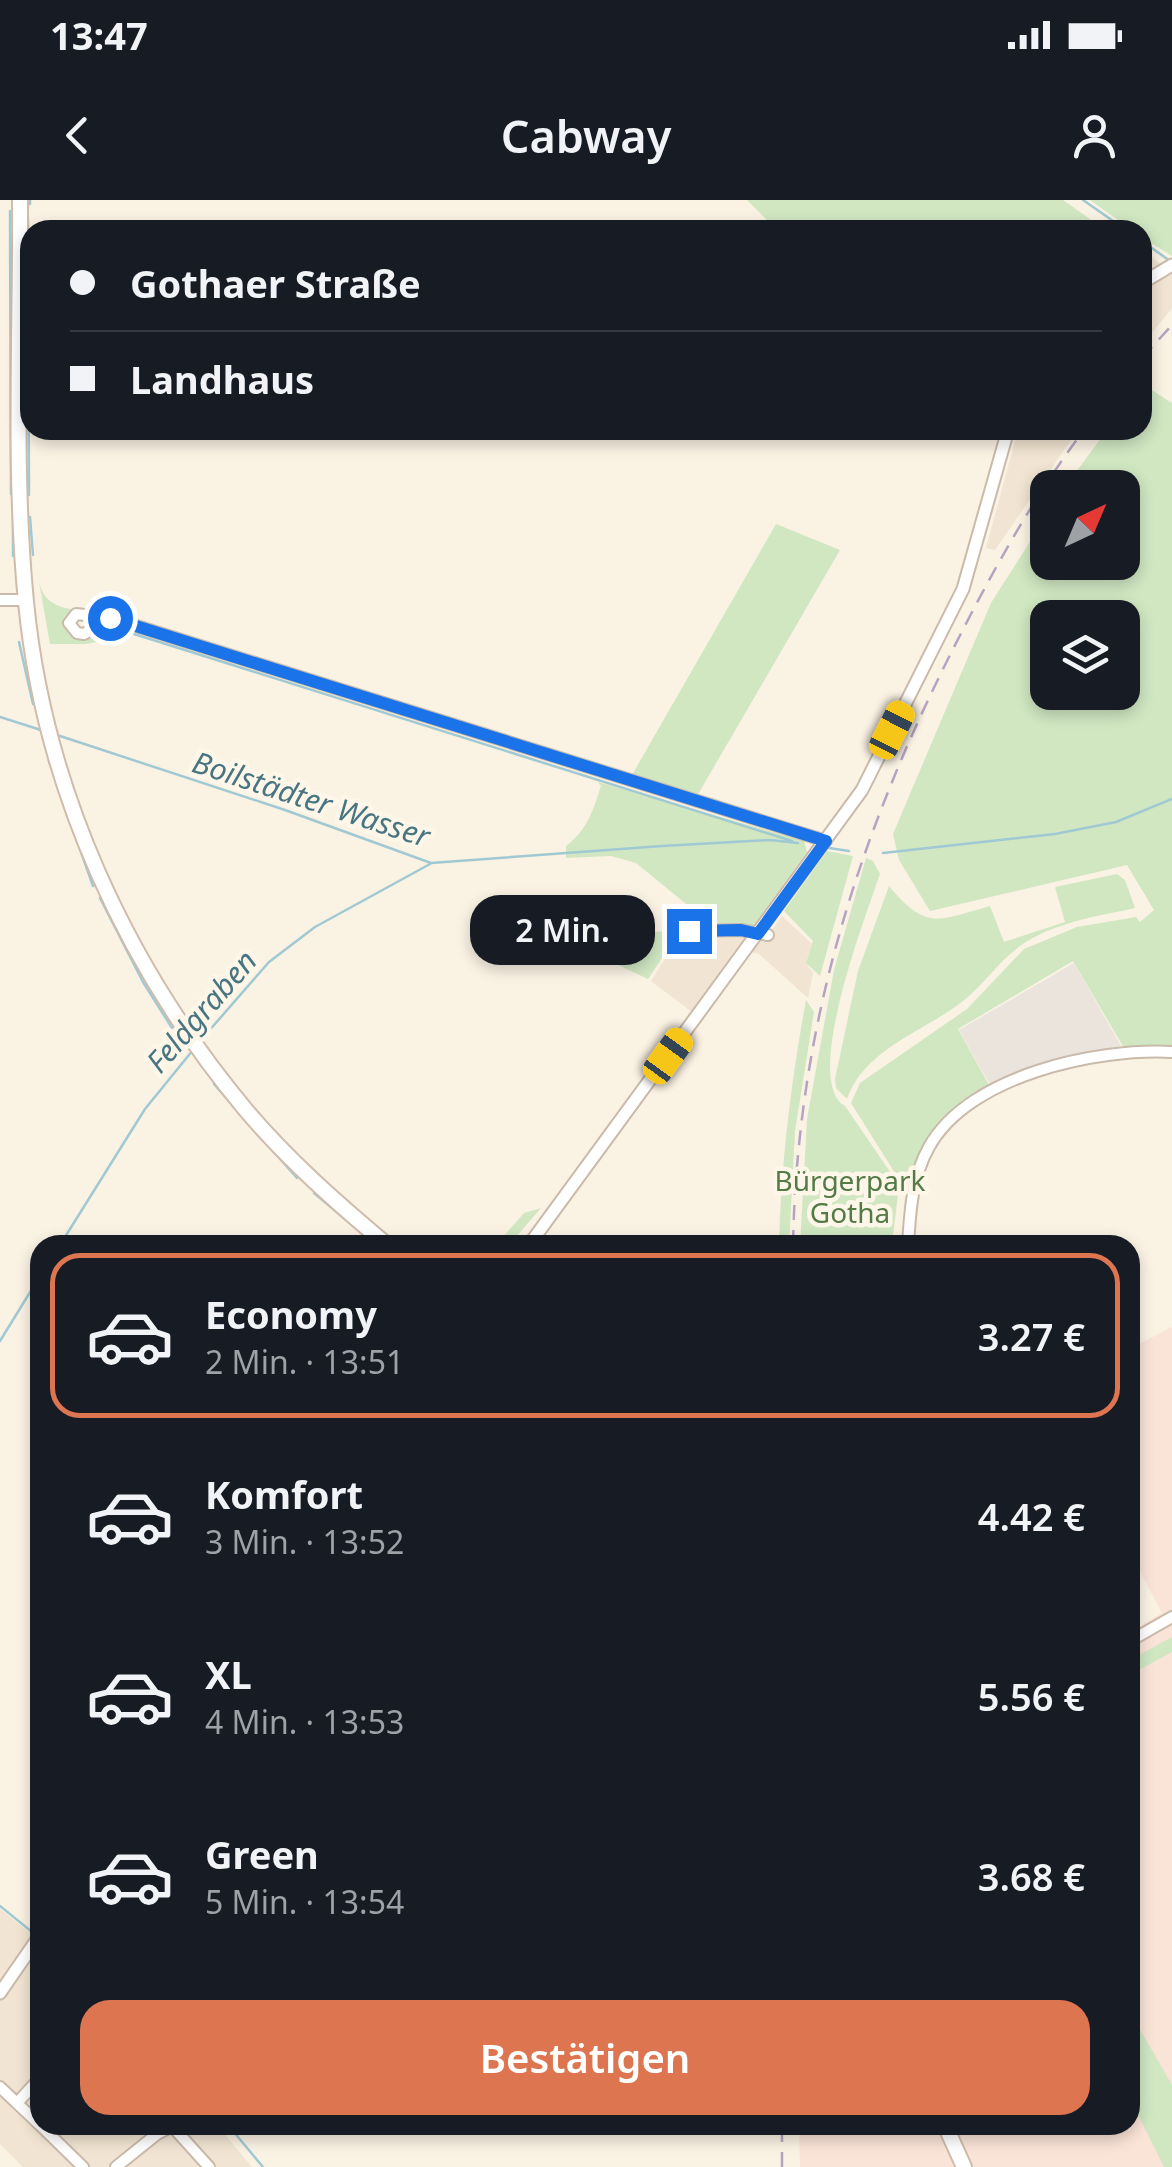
<!DOCTYPE html>
<html lang="de">
<meta charset="utf-8">
<style>
:root{--surface:#171b24;--page:#20242c;--text:#f1f3f6;--muted:#9ea1a6;--line:#363941;--accent:#dc7550}
body{margin:0;font-family:"Noto Sans",sans-serif;background:var(--page);color:var(--text);height:100vh;display:flex;flex-direction:column;font-size:38px;white-space:nowrap}
*{box-sizing:border-box;margin:0}
p{font-size:32px;color:var(--muted)}
.icon{flex:none;width:55px;height:55px;fill:none;stroke:currentColor;stroke-width:2;stroke-linecap:round;stroke-linejoin:round}
.map{position:relative;flex:1;overflow:hidden}
.side{position:absolute;left:30px;top:1035px;width:1110px;height:900px;display:flex;flex-direction:column;background:var(--surface);border-radius:30px;box-shadow:0 5px 15px #0003}
.side>*{flex:none}
.hud{position:absolute;left:20px;top:20px;width:1132px;height:220px;border-radius:30px;box-shadow:0 5px 15px #0003;display:grid;align-content:center;height:220px;padding:0 50px;background:var(--surface)}
.needle{width:65px;rotate:44deg}
.tools{position:absolute;left:1030px;top:270px;display:grid;gap:20px}
.tools a{display:grid;place-items:center;width:110px;height:110px;border-radius:20px;background:var(--surface);box-shadow:0 5px 15px #0003;font-size:50px}
.end{position:absolute;width:45px;height:45px;margin:-22px;border:12px solid #1a73e8;background:#fff;box-shadow:0 0 0 5px #fff}
.from{border-radius:50%}
.bubble{position:absolute;height:70px;border-radius:30px;background:var(--surface);box-shadow:0 5px 15px #0003;font-size:32px;font-weight:600;line-height:70px;text-align:center}
.car{position:absolute;width:30px;height:60px;margin:-30px -15px;border-radius:12px;box-shadow:0 0 8px 2px #0007;background:linear-gradient(#f5c518 24%,#345 0 40%,#f5c518 0 76%,#345 0 86%,#f5c518 0)}
.hud b{display:flex;align-items:center;gap:35px;height:95px;font-size:38px}
.hud b+b{border-top:2px solid var(--line)}
.hud i{width:25px;height:25px;background:var(--text)}
ul{padding:18px 0 0;list-style:none}
li{display:flex;align-items:center;gap:30px;height:165px;margin:0 20px 15px;padding:0 30px;border:5px solid transparent;border-radius:30px}
li div{flex:1}
li b{display:block;font-size:38px}
li em{font-style:normal;font-weight:600}
li.on{border-color:var(--accent)}
li>.icon{width:90px;height:90px;stroke-width:1.5}
.primary-button{display:flex;gap:20px;margin-top:auto;padding:20px 50px}
.primary-button a{flex:1;height:115px;border-radius:30px;background:var(--accent);color:#fff;font-size:40px;font-weight:600;line-height:115px;text-align:center}
.status{display:flex;justify-content:space-between;align-items:center;height:70px;padding:0 50px;background:var(--surface);direction:ltr}
.status svg{height:28px;fill:currentColor}
header{display:flex;justify-content:space-between;align-items:center;height:130px;padding:0 50px;background:var(--surface);font-size:45px;font-weight:600}
.map>svg:first-child{display:block}
</style>
<div class="status"><b>13:47</b><svg viewBox="0 0 49 12"><path d="M0 12V9h3v3zM5 12V6h3v6zM10 12V3h3v9zM15 12V0h3v12zM26 1h20v11H26zM47 4h2v5h-2z"/></svg></div>
<header><svg class="icon" aria-label="back" viewBox="0 0 24 24"><path d="M15 5l-7 7 7 7"/></svg>Cabway<svg class="icon" aria-label="person" viewBox="0 0 24 24"><circle cx="12" cy="8" r="4"/><path d="M4 21q1-7 8-7t8 7"/></svg></header>
<div class="map">
<svg width="1172" height="1967" viewBox="0 0 1172 1967">
<rect width="100%" height="100%" fill="#faf2e3"/>
<!-- residential -->
<path fill="#f1e4d2" d="M1143 50 1172 73V108L1143 144Z
M1018 230H1078L995 350 986 348Z
M782 716 812 744 806 763 813 773 808 798 759 754 742 750 692 812 651 781 682 732 743 735 764 742Z
M0 1709 40 1741V1925H217L252 1967H23L0 1944Z"/>
<!-- commercial -->
<path fill="#fae3d7" d="M1172 1127V1967H800L799 1925H1130V1756L1135 1749 1130 1731V1432L1162 1413 1130 1353 1136 1309 1130 1297V1149Z"/>
<!-- industrial -->
<path fill="#eae4dd" d="M1074 763 1121 846 1069 856 1023 871 991 887 959 830Z"/>
<!-- green -->
<path fill="#d0e7c2" fill-rule="evenodd" d="M747 0H1063L1090 19 1082 30H777Z
M1090 0H1172V56L1143 38 1142 30H1132Z
M1144 185 1172 203V846L1124 848 1073 761 958 829 990 887C943 917 926 929 909 984L900 981 851 903 860 883 967 809 1024 749 1077 727 1136 717 1140 722 1154 710 1127 665 930 711 899 660 893 634 991 403 1047 315 1048 362H1122V288L1065 287 1107 230H1142ZM1048 418H1122V492H1048Z
M776 324 840 350 697 596 632 575Z
M39 382C43 399 53 406 71 409L63 419 64 427 74 439C92 444 105 426 125 427L122 437 86 444H50Z
M598 582 804 641 807 652 752 728 713 726 636 663 611 656 566 658V646C587 630 593 611 601 586Z
M827 651 853 656 820 776 806 763 813 741 784 711Z
M866 658 873 661 880 674C867 713 801 882 845 906L899 985 892 1045H800L807 919 834 770Z
M1117 674 1125 680 1135 708C1099 716 1063 721 1031 739 1003 754 987 782 963 801 924 832 865 848 847 899L836 888 835 879 858 771 889 686C927 732 939 720 990 706L1004 742 1065 722 1055 687Z
M680 731 648 779 571 743 574 734Z
M806 800 814 812 795 931 789 1045H779C781 962 791 882 806 800Z
M541 1008 509 1045H496L524 1013Z
M1172 1437V1452L1130 1475V1460Z
M1130 1812 1172 1885V1967H1164L1130 1899Z"/>
<g fill="none" stroke-linecap="round" stroke-linejoin="round">
<!-- stream -->
<path stroke="#a0c9d3" stroke-width="2.5" d="M30 0V4
M1083 0 1126 30
M10 11 11 294
M28 19 29 295
M1142 41 1170 61
M13 317V356
M30 317 33 355
M134 434 792 641
M19 442 33 504
M0 517 44 531
M57 535 285 610 431 663 662 646 770 640 798 643
M49 561 93 686
M829 648 849 651
M883 653 1055 634 1116 622 1172 599
M100 698 143 782 172 828
M201 840 269 762 315 727 430 664
M214 884 297 978
M314 993 376 1045
M60 1045 145 909 193 850
M0 1141 40 1076
M0 1706 32 1732
M228 1925 263 1967"/>
<!-- minor casing -->
<g stroke="#cabaaa" stroke-width="14">
<path id="minor" d="M0 400H26
M111 418 84 434 77 433 69 423 76 414 111 418 826 641
M689 731 741 730 768 735
M908 1045C910 1012 912 977 929 947 969 875 1097 848 1172 852
M1130 1441 1172 1417
M0 1887 40 1925
M17 1903 40 1878
M40 1925 83 1967
M116 1967 157 1934 172 1926 209 1967"/>
</g>
<!-- tertiary casing -->
<g stroke="#cabaaa" stroke-width="15">
<path id="tertiary" d="M1142 83 1172 65
M529 1045 862 590 963 389 1008 230
M0 1793 40 1735"/>
</g>
<!-- secondary casing -->
<g stroke="#cfbcab" stroke-width="18">
<path id="secondary" d="M20 0C21 133 13 269 26 402 44 588 126 766 245 909 288 960 337 1003 387 1045
M945 1925 964 1967"/>
</g>
<!-- minor -->
<use href="#minor" stroke="#fff" stroke-width="10"/>
<!-- tertiary -->
<use href="#tertiary" stroke="#fff" stroke-width="11"/>
<!-- secondary -->
<use href="#secondary" stroke="#fff" stroke-width="14"/>
<!-- rail -->
<path stroke="#b5a3c2" stroke-width="2.5" stroke-dasharray="15 10" stroke-linecap="butt" d="M1142 158 1172 125
M793 1045C797 831 856 641 952 451 991 374 1032 299 1084 230
M782 1967V1925"/>
</g>
<g fill="none" stroke-linecap="round" stroke-linejoin="round">
<!-- route -->
<path stroke="#1a73e8" stroke-width="12" d="M110 418 826 641 758 734 741 730 689 731"/>
</g>
<g text-anchor="middle" stroke-width="9" stroke-linejoin="round" paint-order="stroke">
<!-- park labels -->
<g font-size="28" fill="#547b46" stroke="#fef6e8">
<text x="850" y="991">Bürgerpark<tspan x="850" dy="32">Gotha</tspan></text>
</g>
<!-- water labels -->
<g font-size="30" font-style="italic" fill="#477682" stroke="#fef6e8">
<text transform="translate(311 600) rotate(18)" y="10">Boilstädter Wasser</text>
<text transform="translate(202 812) rotate(-49)" y="10">Feldgraben</text>
</g>
</g>
</svg>
<div class="tools">
<a><svg class="needle" viewBox="-14 -14 28 28"><path d="M0-13l5 13h-10z" fill="#e53935"/><path d="M0 13l5-13h-10z" fill="#9ea1a6"/></svg></a>
<a><svg class="icon" aria-label="layers" viewBox="0 0 24 24"><path d="M12 4l9 5-9 5-9-5zM3 14l9 5 9-5"/></svg></a>
</div>
<i class="end from" style="left:110px;top:418px"></i>
<i class="end" style="left:689px;top:731px"></i>
<div class="bubble" style="left:470px;top:695px;width:185px">2 Min.</div>
<i class="car" style="left:892px;top:530px;rotate:27deg"></i>
<i class="car" style="left:668px;top:856px;rotate:36deg"></i>
<div class="hud">
<b><i class="from"></i>Gothaer Straße</b>
<b><i></i>Landhaus</b>
</div>
<section class="side">
<ul>
<li class="on"><svg class="icon" aria-label="car" viewBox="0 0 24 24"><path d="M5 17H2v-5l4-1 3-4h7l3 4 3 1v5h-3M9 17h6M6 11h13"/><circle cx="7" cy="17" r="2"/><circle cx="17" cy="17" r="2"/></svg><div><b>Economy</b><p>2 Min. · 13:51</p></div><em>3.27 €</em></li>
<li><svg class="icon" aria-label="car" viewBox="0 0 24 24"><path d="M5 17H2v-5l4-1 3-4h7l3 4 3 1v5h-3M9 17h6M6 11h13"/><circle cx="7" cy="17" r="2"/><circle cx="17" cy="17" r="2"/></svg><div><b>Komfort</b><p>3 Min. · 13:52</p></div><em>4.42 €</em></li>
<li><svg class="icon" aria-label="car" viewBox="0 0 24 24"><path d="M5 17H2v-5l4-1 3-4h7l3 4 3 1v5h-3M9 17h6M6 11h13"/><circle cx="7" cy="17" r="2"/><circle cx="17" cy="17" r="2"/></svg><div><b>XL</b><p>4 Min. · 13:53</p></div><em>5.56 €</em></li>
<li><svg class="icon" aria-label="car" viewBox="0 0 24 24"><path d="M5 17H2v-5l4-1 3-4h7l3 4 3 1v5h-3M9 17h6M6 11h13"/><circle cx="7" cy="17" r="2"/><circle cx="17" cy="17" r="2"/></svg><div><b>Green</b><p>5 Min. · 13:54</p></div><em>3.68 €</em></li>
</ul>
<div class="primary-button"><a>Bestätigen</a></div>
</section>
</div>
